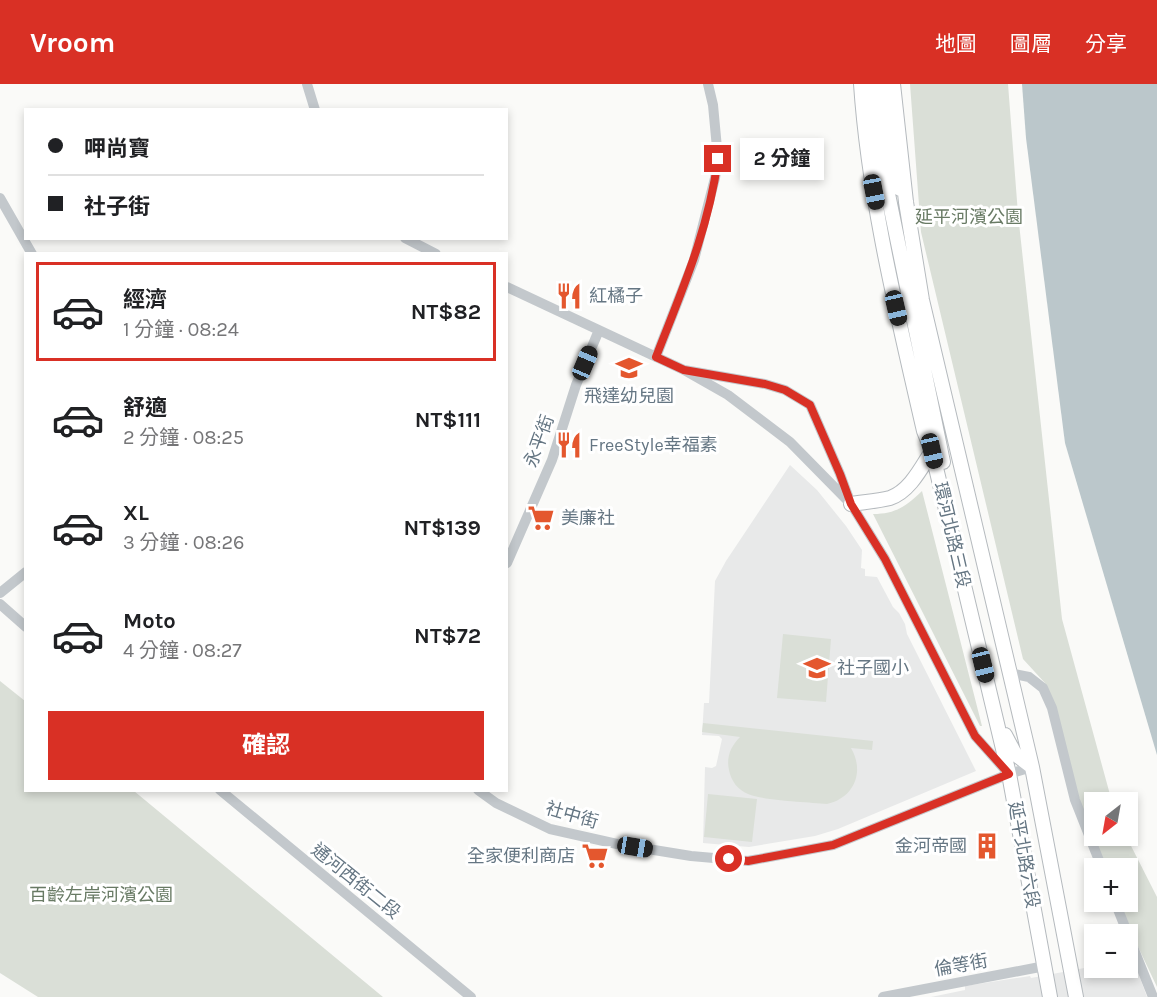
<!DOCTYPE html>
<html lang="zh-TW">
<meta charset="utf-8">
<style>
:root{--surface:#fff;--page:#f6f6f6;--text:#202124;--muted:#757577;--line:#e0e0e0;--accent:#d93025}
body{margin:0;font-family:Karla,"Noto Sans TC",sans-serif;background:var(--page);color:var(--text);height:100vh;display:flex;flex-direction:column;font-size:22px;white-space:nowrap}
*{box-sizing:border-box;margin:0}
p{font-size:20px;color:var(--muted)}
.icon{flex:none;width:33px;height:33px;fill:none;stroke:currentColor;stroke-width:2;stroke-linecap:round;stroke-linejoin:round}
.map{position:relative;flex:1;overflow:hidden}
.details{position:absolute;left:24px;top:168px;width:484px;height:540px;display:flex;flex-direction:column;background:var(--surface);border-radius:0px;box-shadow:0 3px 9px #0003}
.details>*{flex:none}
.guide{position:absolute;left:24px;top:24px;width:484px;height:132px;border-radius:0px;box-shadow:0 3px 9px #0003;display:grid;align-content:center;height:132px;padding:0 24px;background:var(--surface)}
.needle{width:39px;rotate:211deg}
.buttons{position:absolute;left:1084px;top:708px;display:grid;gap:12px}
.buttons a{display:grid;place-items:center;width:54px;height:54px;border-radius:0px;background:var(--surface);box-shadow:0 3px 9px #0003;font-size:30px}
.end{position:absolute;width:27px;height:27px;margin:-14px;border:8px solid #d93025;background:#fff;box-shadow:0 0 0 3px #fff}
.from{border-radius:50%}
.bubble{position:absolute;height:42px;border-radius:0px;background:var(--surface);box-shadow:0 3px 9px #0003;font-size:20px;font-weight:700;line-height:42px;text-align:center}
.car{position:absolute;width:18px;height:36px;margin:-18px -9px;border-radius:8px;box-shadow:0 0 4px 2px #0007;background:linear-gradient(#222 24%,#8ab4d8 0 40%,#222 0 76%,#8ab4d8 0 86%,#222 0)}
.guide b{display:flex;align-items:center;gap:21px;height:57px;font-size:22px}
.guide b+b{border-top:2px solid var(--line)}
.guide i{width:15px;height:15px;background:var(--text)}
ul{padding:10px 0 0;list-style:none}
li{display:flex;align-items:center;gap:18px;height:99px;margin:0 12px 9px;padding:0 12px;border:3px solid transparent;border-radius:0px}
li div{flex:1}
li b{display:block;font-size:22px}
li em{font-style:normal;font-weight:700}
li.on{border-color:var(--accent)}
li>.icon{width:54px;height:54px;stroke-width:1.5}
.button{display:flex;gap:12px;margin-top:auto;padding:12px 24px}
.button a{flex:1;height:69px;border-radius:0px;background:var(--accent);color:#fff;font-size:24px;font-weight:700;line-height:69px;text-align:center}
header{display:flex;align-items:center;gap:36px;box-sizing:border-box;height:84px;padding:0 30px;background:var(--accent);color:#fff}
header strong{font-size:28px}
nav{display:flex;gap:33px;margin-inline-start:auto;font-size:21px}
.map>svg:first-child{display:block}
</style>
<header>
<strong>Vroom</strong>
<nav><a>地圖</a><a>圖層</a><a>分享</a></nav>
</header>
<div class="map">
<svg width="1157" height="913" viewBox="0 0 1157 913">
<rect width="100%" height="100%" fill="#fafaf8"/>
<!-- built -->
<path fill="#e8e9e9" d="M790 381 817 406 846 442 862 466 861 484 865 485V492L877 493 893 523 899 529 905 540 907 550 976 687 838 745 815 752 749 763 703 759 705 683 712 684 716 682 722 655 719 652 702 651 704 619H709L715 497 726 477Z
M1133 875 1147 913H931L965 906V902L1030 892 1031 894 1095 882 1128 884V876Z"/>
<!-- green -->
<path fill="#dadfd7" d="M910 0H1008L1018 130 1062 535 1112 718H1095V752H1126L1157 813V903L1117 818H1128V784H1102L1084 747 1045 599 1023 575 921 148Z
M922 407 982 642H980L873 430C896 430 906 422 922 407Z
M783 550 831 555 826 618 777 614Z
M0 597 25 617 26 706 134 707 383 913H38L0 889Z
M703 639 873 657 872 666 851 664C865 688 854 714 827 720 807 718 765 717 748 710 738 706 731 697 729 686 726 673 731 662 740 653L702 648Z
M708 710 757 715 752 758 704 753Z"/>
<!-- water -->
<path fill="#bbc7cb" d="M1022 0H1157V671L1065 359 1026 54Z"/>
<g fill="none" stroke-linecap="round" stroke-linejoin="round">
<!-- major casing -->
<g stroke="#b5babe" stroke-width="16">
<path id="major" d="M861 0C869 117 898 233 924 347L932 367 1009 690 1050 913
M873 0 880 71 943 378
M883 0C886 35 885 73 900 105
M893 0 906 118 922 216 1032 683 1076 913
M851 420C864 418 878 417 890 414 910 407 921 384 932 367
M1005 651 1015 670 1032 683"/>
</g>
<!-- minor -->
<path stroke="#c3c8cc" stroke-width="10" d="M307 0 315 26
M0 114 32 170
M405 154 436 170
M507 203 684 286 728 311 790 358 849 418
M656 273 694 176 715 94 718 75 713 21 708 0
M684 286 765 300 785 306 810 321 840 390 851 420 885 475 975 652 1007 688
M507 479 552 376 576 301 599 246
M0 509 26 488
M0 520 26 543
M1009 589 1029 593 1043 604 1052 624 1075 716 1102 784
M220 706 471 913
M478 706 496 719 550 745 617 760 691 772 748 777 833 761 1009 690 1032 683
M1115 818 1153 913
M883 913 1045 882"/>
<!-- major -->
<use href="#major" stroke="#fff" stroke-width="14"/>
</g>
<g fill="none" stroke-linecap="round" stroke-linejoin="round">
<!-- route -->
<path stroke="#d93025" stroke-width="8" d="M718 75C708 148 682 206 656 273L684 286 765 300 785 306 810 321 840 390 851 420 885 475 975 652 1009 690 833 761 748 777 729 775"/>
</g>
<!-- icons -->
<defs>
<g id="restaurant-bare" transform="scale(2.07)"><path d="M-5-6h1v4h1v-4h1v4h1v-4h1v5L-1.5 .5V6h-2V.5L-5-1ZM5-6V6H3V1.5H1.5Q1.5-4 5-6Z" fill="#e4572e" stroke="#fff" stroke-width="2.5" paint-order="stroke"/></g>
<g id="school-bare" transform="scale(2.07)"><path d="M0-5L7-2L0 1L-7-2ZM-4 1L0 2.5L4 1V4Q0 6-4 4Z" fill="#e4572e" stroke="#fff" stroke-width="2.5" paint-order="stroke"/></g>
<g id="supermarket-bare" transform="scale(2.07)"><path d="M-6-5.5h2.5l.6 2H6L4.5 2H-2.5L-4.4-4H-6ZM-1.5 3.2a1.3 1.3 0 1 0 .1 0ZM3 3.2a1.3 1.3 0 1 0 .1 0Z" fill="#e4572e" stroke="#fff" stroke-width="2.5" paint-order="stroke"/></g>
<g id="building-bare" transform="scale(2.07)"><path d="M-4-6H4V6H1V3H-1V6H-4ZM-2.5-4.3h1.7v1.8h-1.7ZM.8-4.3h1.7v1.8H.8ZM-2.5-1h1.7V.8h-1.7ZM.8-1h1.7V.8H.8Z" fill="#e4572e" stroke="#fff" stroke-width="2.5" paint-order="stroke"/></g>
</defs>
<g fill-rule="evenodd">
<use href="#restaurant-bare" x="569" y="212"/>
<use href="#school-bare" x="629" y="284"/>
<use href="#restaurant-bare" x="569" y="361"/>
<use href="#supermarket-bare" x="541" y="434"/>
<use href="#school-bare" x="817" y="584"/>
<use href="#building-bare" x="987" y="762"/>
<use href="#supermarket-bare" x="595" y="772"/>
</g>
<g text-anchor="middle" stroke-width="6" stroke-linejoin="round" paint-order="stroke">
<!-- park labels -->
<g font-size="18" fill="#687a64" stroke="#fff">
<text x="969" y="139">延平河濱公園</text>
<text x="101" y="817">百齡左岸河濱公園</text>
</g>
<!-- poi labels -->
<g font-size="18" fill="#657683" stroke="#fff" text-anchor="start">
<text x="589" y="218">紅橘子</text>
<text x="629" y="318" text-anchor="middle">飛達幼兒園</text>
<text x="589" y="367">FreeStyle幸福素</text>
<text x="561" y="440">美廉社</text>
<text x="837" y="590">社子國小</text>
<text x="967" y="768" text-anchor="end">金河帝國</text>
<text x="575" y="778" text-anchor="end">全家便利商店</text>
</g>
<!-- street labels -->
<g font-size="18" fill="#657683" stroke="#fff">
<text transform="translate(539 357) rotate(-70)" y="6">永平街</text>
<text transform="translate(952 451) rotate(77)" y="6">環河北路三段</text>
<text transform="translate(572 731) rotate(16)" y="6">社中街</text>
<text transform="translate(1024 771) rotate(80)" y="6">延平北路六段</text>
<text transform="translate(356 797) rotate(39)" y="6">通河西街二段</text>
<text transform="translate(961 881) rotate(-10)" y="6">倫等街</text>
</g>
</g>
</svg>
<div class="buttons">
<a><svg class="needle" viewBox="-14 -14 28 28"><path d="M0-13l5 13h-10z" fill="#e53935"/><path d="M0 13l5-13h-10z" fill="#757577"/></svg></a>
<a>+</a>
<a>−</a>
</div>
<i class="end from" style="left:729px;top:775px"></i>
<i class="end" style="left:718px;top:75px"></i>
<div class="bubble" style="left:740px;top:54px;width:84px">2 分鐘</div>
<i class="car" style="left:874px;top:108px;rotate:169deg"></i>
<i class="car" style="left:896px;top:224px;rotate:167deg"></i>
<i class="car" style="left:585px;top:279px;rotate:23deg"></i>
<i class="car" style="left:932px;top:367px;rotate:167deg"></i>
<i class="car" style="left:983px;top:581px;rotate:166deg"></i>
<i class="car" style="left:635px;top:763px;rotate:99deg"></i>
<div class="guide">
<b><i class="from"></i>呷尚寶</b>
<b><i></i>社子街</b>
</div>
<section class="details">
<ul>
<li class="on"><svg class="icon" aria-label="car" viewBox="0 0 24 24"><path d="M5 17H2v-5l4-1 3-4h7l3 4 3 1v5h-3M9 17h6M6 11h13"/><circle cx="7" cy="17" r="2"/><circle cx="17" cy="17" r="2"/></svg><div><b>經濟</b><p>1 分鐘 · 08:24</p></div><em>NT$82</em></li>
<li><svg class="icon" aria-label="car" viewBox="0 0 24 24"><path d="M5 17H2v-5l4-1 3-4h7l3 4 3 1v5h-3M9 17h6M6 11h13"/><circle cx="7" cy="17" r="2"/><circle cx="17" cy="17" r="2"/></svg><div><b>舒適</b><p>2 分鐘 · 08:25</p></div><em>NT$111</em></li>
<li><svg class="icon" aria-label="car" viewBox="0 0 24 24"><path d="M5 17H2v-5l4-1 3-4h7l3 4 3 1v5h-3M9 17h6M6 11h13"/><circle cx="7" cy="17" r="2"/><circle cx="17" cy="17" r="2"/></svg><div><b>XL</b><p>3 分鐘 · 08:26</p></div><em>NT$139</em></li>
<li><svg class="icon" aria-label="car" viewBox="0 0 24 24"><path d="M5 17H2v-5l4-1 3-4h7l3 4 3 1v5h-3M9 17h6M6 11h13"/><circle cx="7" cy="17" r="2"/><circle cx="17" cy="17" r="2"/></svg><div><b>Moto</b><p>4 分鐘 · 08:27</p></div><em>NT$72</em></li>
</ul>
<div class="button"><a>確認</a></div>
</section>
</div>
